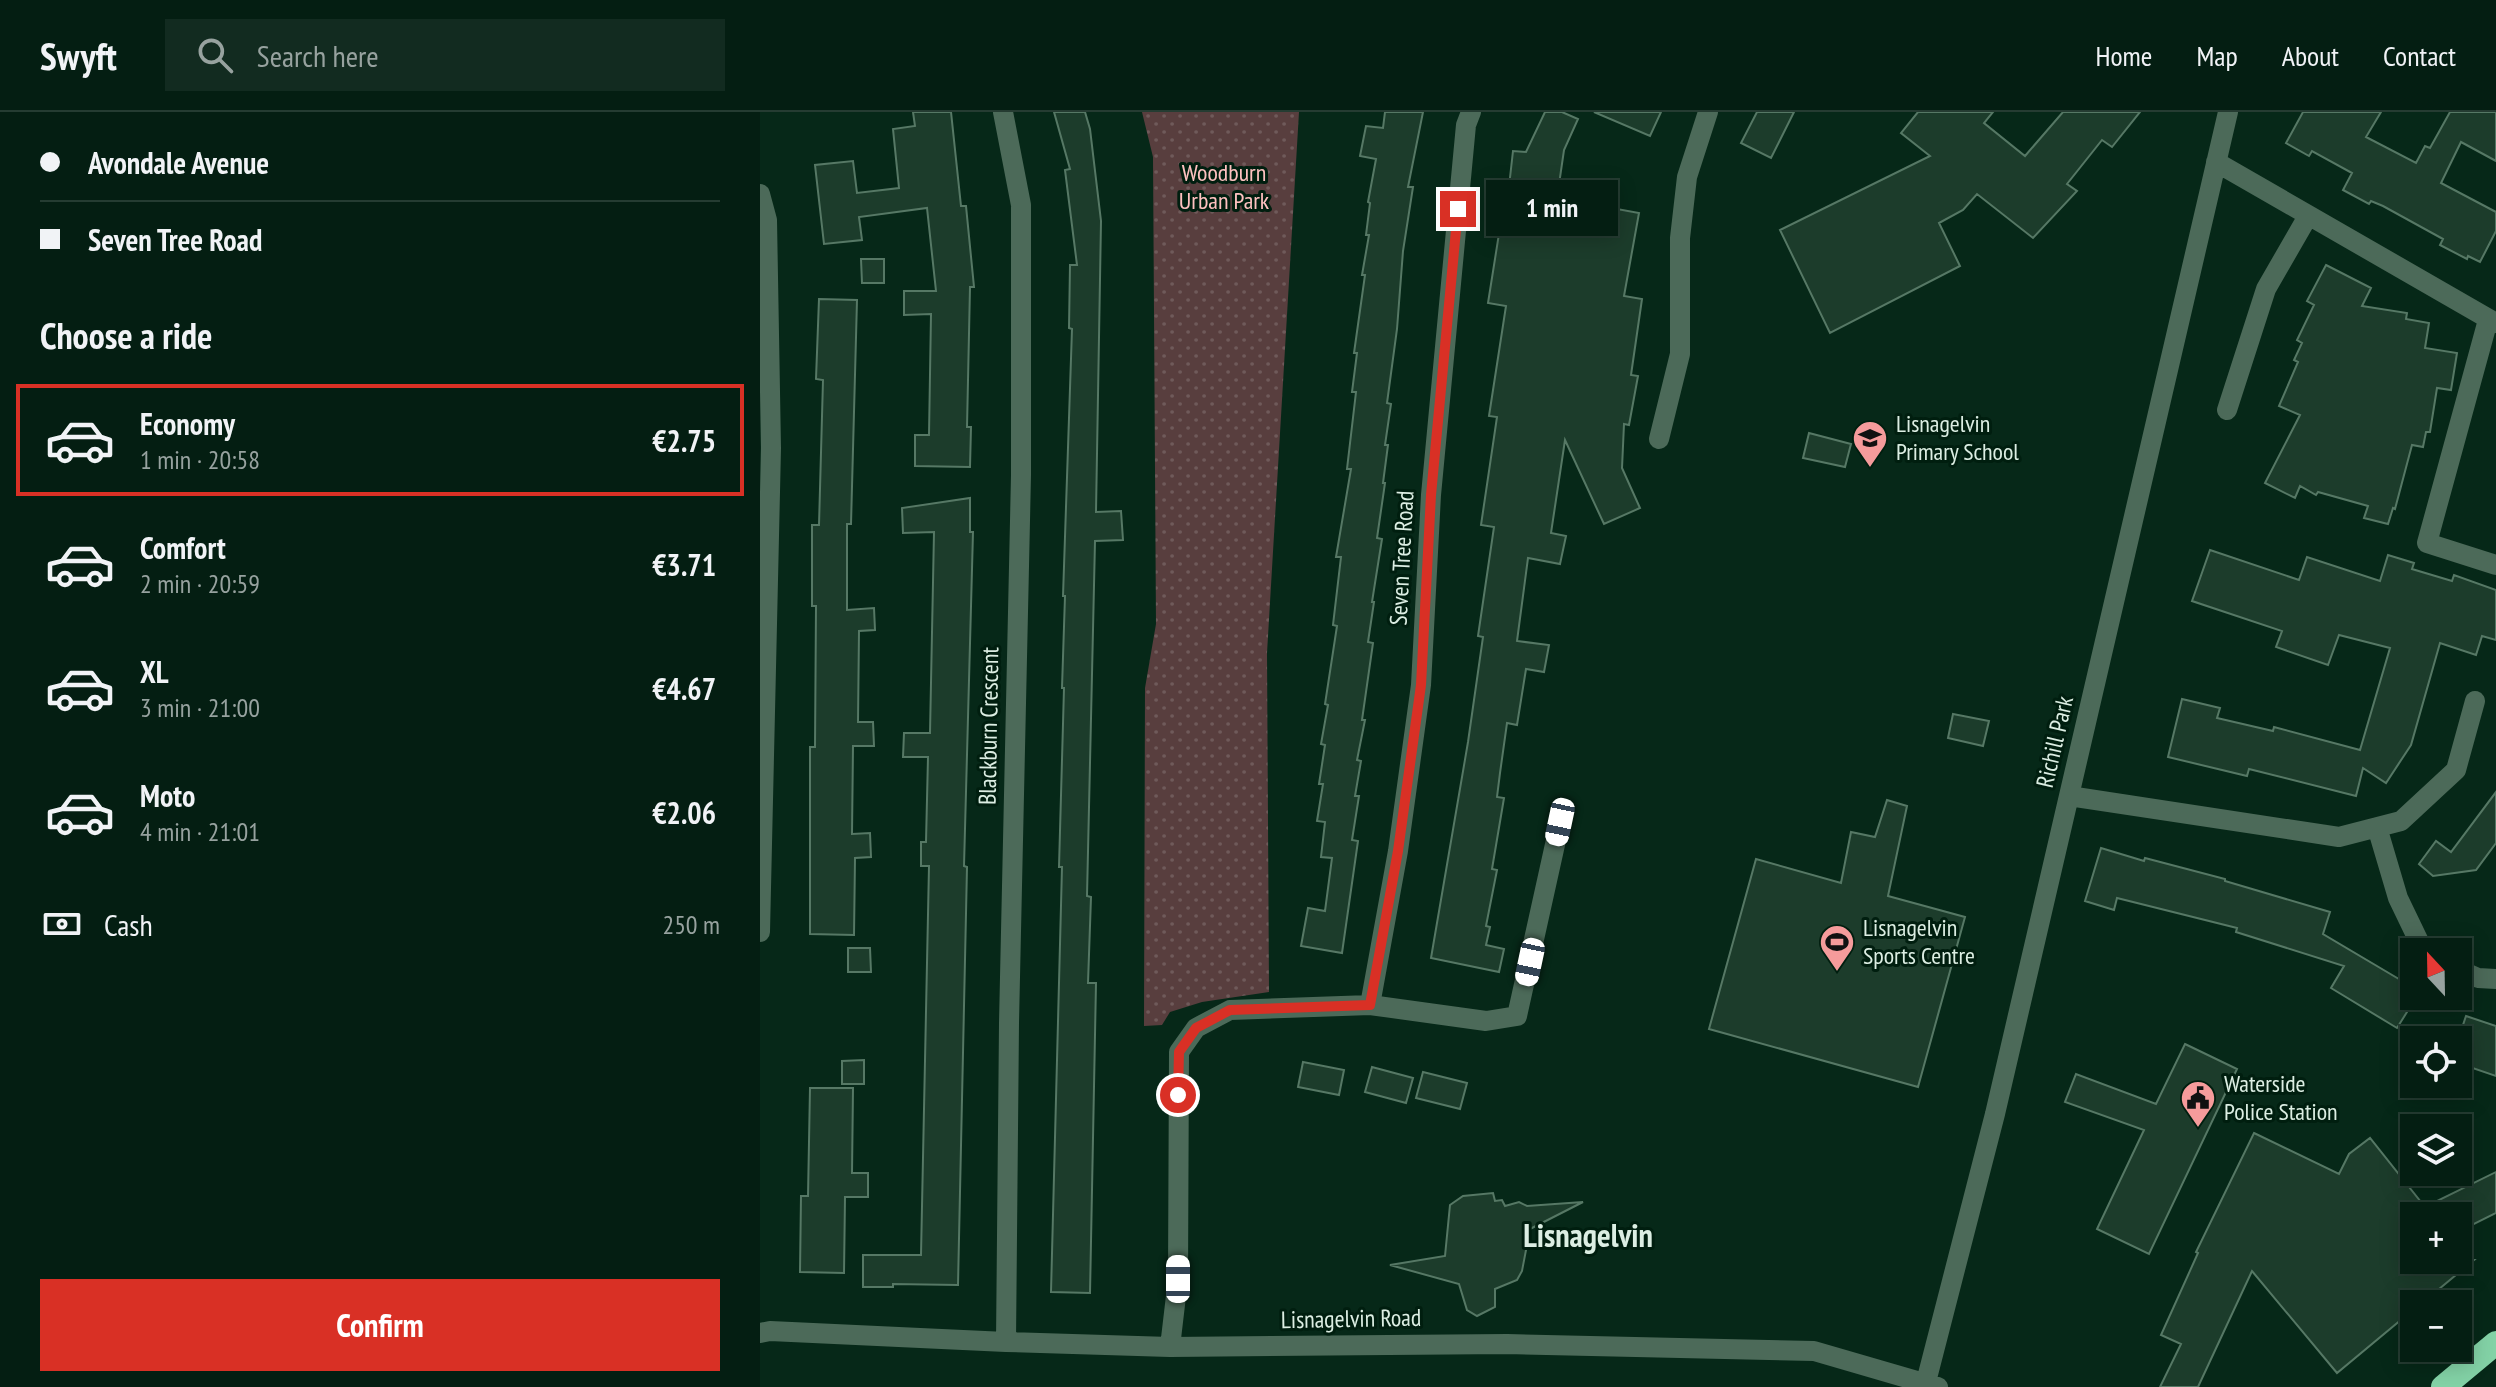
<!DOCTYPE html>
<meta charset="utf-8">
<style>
:root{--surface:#041e12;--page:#122b20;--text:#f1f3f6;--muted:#97a29f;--line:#253c32;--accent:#d93025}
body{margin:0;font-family:"PT Sans Narrow",sans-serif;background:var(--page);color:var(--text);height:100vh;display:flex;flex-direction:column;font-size:30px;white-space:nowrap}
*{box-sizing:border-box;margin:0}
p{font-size:26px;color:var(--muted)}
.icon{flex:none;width:44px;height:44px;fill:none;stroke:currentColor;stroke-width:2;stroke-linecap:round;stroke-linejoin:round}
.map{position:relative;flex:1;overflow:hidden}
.panel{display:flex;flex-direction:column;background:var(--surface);width:760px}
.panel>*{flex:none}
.guide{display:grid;align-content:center;height:176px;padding:0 40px;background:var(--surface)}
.needle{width:52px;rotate:338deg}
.tools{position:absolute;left:1640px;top:826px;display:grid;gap:16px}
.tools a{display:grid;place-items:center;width:72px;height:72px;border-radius:0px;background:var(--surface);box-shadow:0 4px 20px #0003,0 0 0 2px var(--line);font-size:40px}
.end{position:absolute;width:36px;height:36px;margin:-18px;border:10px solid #d93025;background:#fff;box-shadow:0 0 0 4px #fff}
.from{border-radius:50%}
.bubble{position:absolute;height:56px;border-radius:0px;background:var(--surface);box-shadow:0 4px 20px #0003,0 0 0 2px var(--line);font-size:26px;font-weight:700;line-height:56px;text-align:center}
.car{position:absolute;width:24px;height:48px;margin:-24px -12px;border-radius:10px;box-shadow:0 0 6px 2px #0007;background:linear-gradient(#fff 24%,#345 0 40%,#fff 0 76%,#345 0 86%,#fff 0)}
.guide b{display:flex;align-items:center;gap:28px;height:76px;font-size:30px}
.guide b+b{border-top:2px solid var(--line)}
.guide i{width:20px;height:20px;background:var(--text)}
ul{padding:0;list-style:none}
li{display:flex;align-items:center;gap:24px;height:112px;margin:0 16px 12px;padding:0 24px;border:4px solid transparent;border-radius:0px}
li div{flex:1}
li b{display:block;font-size:30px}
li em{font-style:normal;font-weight:700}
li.active{border-color:var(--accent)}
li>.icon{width:72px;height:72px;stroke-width:1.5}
h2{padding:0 40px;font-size:36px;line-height:96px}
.pay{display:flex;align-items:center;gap:20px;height:88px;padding:0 40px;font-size:30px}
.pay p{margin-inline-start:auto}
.action{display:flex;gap:16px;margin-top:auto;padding:16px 40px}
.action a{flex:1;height:92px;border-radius:0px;background:var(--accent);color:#fff;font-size:32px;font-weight:700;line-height:92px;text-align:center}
header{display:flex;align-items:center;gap:48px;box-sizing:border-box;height:112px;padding:0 40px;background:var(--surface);border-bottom:2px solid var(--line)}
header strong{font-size:38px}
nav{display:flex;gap:44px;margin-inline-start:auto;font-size:28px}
.search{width:560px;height:72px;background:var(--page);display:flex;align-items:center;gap:20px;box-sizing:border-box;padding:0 28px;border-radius:0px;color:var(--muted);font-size:30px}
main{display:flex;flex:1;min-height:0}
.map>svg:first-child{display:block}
</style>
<header>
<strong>Swyft</strong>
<div class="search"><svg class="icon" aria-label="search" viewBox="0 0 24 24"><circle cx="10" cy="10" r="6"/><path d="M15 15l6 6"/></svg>Search here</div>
<nav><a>Home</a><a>Map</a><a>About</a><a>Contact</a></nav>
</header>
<main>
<section class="panel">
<div class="guide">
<b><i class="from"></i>Avondale Avenue</b>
<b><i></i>Seven Tree Road</b>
</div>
<h2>Choose a ride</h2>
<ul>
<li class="active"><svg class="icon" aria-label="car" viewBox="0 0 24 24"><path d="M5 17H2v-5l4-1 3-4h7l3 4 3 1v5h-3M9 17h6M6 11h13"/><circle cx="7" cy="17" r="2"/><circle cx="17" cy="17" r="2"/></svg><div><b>Economy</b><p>1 min · 20:58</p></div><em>€2.75</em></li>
<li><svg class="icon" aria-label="car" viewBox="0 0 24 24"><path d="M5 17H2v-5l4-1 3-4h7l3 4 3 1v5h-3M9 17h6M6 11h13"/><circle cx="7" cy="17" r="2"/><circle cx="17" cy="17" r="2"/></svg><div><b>Comfort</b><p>2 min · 20:59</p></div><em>€3.71</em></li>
<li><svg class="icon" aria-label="car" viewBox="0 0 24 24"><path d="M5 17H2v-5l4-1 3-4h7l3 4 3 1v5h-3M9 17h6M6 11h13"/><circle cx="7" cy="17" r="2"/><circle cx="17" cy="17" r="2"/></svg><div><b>XL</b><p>3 min · 21:00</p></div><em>€4.67</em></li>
<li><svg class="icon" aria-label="car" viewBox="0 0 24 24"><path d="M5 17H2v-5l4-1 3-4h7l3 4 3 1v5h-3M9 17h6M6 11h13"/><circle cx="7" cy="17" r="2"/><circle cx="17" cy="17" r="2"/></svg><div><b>Moto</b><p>4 min · 21:01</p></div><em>€2.06</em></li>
</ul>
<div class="pay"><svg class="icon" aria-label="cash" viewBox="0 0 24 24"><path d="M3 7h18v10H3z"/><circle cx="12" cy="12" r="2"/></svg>Cash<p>250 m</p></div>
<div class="action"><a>Confirm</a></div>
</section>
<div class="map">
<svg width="1736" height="1275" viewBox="0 0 1736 1275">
<defs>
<pattern id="park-dots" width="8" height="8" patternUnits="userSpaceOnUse" patternTransform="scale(2)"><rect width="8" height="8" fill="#583e3e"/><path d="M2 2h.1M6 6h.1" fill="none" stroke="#6f5a5a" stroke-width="1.8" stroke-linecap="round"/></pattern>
</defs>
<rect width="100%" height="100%" fill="#062818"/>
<!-- park -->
<path fill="url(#park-dots)" d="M382 0H539L507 541 509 880 442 890 410 900 402 913 384 914 385 576 396 512 393 45Z"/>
<!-- building -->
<path fill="#1c3c2b" stroke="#567865" stroke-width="2" d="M153 0H191L201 94H206L214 175H210L207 315H211L210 355 155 354V323H169L171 202 144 203V179H176L167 96 99 105 102 128 64 132 55 53 93 49 97 81 139 76 133 17 155 14Z
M294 0H325L330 17 341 109 336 400 361 399 363 428 335 429 327 784 331 785 328 871H336L330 1181 291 1180 302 755H299L304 576H302L305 484H303L312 217 309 216 310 153H317L305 58 310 57Z
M625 0H663L648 75H653L643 139 637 217 627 291 631 292 625 333H628L623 371H625L617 426 622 427 612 490H614L608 530 613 531 602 608H605L597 648 601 649 595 684H599L592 728 598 729 582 841 541 834 548 796 565 799 572 746 561 745 565 710 557 709 563 672H559L565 633 561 632 568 593 565 592 577 514 573 513 581 445H576L591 357H587L596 280H592L597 241H594L605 163H602L609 123H606L610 91 608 90 616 47 600 44 606 14 623 16Z
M785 0H802L818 7 804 38 797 86 879 101 864 184 882 187 871 263 878 264 869 313 864 312 862 356 880 396 844 412 805 328 791 421 806 424 800 452 768 446 757 529 789 533 784 560 766 557 757 613 747 611 740 661 737 685 744 686 732 757 737 758 726 814 730 815 726 833 744 837 739 860 671 846 708 630 723 525 718 524 734 415 721 413 737 305 729 304 746 194 728 191 741 109 745 110 753 39 766 40Z
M834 0H901L890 24Z
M997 0H1034L1011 46 981 31Z
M1158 0H1233L1224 11 1265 44 1303 0H1380L1352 35 1342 28 1307 72 1317 79 1273 126 1217 82 1203 98 1179 111 1200 154 1070 221 1020 118 1170 44 1141 21Z
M1543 0H1621L1606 25 1656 51 1665 34 1670 36 1690 0H1736V49L1701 30 1681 71 1736 100V119L1720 150 1708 144 1707 147 1680 133 1683 127 1623 94 1611 89 1609 92 1583 78 1592 61 1552 39 1549 44 1526 31Z
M101 147H124V171H102Z
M1566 153 1611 176 1602 194 1647 201 1646 207 1669 211 1665 236 1697 241 1691 278 1677 276 1670 320H1666L1663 335 1652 333 1635 397 1633 396 1628 412 1604 406 1608 394 1558 380 1556 383 1540 374 1535 386 1505 371 1540 303 1519 294 1538 250 1534 248 1542 231 1537 228 1554 193 1547 189Z
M59 187 97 188 91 412H87V498L114 496 115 518 99 519 98 610H113L114 634H93L92 722 110 721 111 745 95 746 94 823 50 822V635H55L56 494H52V413H59L63 268 56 267Z
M1049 321 1091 332 1085 355 1043 346Z
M210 386V420H213L204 754 207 755 198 1173 133 1172V1175H103V1143H161L169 754H161V730H166L168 645H143L144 621H170L174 420 143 421 142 396Z
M1450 438 1539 468 1547 445 1620 469 1628 443 1654 451 1652 457 1692 469 1694 463 1736 478V528L1722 524 1716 543 1680 531 1651 633 1626 671 1603 656 1596 684 1489 657 1487 664 1408 645 1422 587 1460 596 1457 606 1513 619 1514 615 1600 638 1630 536 1579 523 1568 553 1516 535 1522 519 1432 489Z
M1193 602 1229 609 1223 634 1188 626Z
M1736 680V731L1716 758 1673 764 1659 752 1676 729 1691 740Z
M1127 688 1147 694 1128 784 1205 805 1158 975 949 917 996 747 1081 771 1091 720 1115 725Z
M1341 736 1384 749 1385 746 1465 767V769L1570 800 1563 822 1654 876V884H1657L1637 916 1571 876 1584 854 1476 820 1477 816 1357 786 1354 798 1325 789Z
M88 836H110L111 860H88Z
M1706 904 1736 914V964L1698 951V928Z
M1425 932 1477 957 1389 1142 1337 1117 1384 1018 1305 990 1316 962 1396 992Z
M104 948V972H82V949Z
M543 950 584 958 579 983 538 975Z
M612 955 653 966 646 991 605 980Z
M663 960 707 971 700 997 656 986Z
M50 976H93L92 1061H108V1085H85L84 1161 40 1160 41 1084H48Z
M1494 1021 1579 1062 1589 1042 1610 1026 1665 1095 1736 1060V1101L1698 1120V1104H1654V1148H1714L1661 1192H1654V1197L1577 1261 1492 1159 1438 1275H1400L1421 1232 1401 1223 1438 1141 1436 1140Z
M733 1081 735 1089 742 1088 745 1094 759 1090 767 1094 823 1090 770 1117 762 1159 757 1168 735 1177V1195L717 1204 707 1198 699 1172 630 1153 685 1144 690 1093 703 1084Z"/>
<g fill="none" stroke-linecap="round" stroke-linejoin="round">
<!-- minor -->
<path stroke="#4c6a59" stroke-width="20" d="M243 0 261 93V363L249 911 246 1230
M1456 50 1736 211
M0 82 7 108 11 336 0 820
M1728 208 1667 431 1736 453
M1467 298 1506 177 1548 104
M899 327 920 242V126L927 65 948 0
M1309 684 1579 725 1641 709 1696 658 1715 589
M1617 715 1638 786 1664 840
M1698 857 1718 866 1736 867
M610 893 638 739 661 573 671 383 706 13 711 0
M0 1221 10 1219 246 1230 410 1235 747 1232 1054 1239 1178 1275
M410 1235 418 1167 419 940 436 916 470 898 610 893 726 909 757 904 800 710
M1166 1270 1235 1002 1468 0"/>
<!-- highway -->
<path stroke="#83d2a6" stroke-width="24" d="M1683 1275 1736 1231"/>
</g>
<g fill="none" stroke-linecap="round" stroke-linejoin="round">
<!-- route -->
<path stroke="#d93025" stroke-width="10" d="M418 983 419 940 436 916 470 898 610 893 638 739 661 573 671 383 698 97"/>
</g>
<!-- icons -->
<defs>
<g id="school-pin" transform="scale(1.8)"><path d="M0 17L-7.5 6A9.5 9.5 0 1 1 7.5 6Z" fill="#f59b9b" stroke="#001e0f"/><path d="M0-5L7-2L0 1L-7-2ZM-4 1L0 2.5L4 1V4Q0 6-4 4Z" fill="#111"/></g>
<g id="stadium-pin" transform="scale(1.8)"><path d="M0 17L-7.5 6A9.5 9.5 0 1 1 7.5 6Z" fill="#f59b9b" stroke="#001e0f"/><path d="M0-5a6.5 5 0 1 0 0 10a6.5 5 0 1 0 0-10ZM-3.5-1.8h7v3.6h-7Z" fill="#111"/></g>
<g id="civic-pin" transform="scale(1.8)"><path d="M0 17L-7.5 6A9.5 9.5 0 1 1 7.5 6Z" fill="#f59b9b" stroke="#001e0f"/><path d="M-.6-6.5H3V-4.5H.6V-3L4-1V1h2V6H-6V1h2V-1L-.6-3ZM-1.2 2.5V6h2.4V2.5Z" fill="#111"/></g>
</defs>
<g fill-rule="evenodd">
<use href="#school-pin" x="1110" y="326"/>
<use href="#stadium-pin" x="1077" y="830"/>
<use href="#civic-pin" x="1438" y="986"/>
</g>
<g text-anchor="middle" stroke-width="6" stroke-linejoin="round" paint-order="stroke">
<!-- park labels -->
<g font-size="24" fill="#fec1c0" stroke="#001e0f">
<text x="464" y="69">Woodburn<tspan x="464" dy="28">Urban Park</tspan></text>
</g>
<!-- poi labels -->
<g font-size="24" fill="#dceee3" stroke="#001e0f" text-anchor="start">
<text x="1136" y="320">Lisnagelvin<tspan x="1136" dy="28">Primary School</tspan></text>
<text x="1103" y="824">Lisnagelvin<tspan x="1103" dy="28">Sports Centre</tspan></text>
<text x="1464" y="980">Waterside<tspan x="1464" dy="28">Police Station</tspan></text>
</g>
<!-- street labels -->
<g font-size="24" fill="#dceee3" stroke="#001e0f">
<text transform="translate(642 446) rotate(-87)" y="8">Seven Tree Road</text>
<text transform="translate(229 614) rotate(-89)" y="8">Blackburn Crescent</text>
<text transform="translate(1295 630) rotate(-77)" y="8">Richill Park</text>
<text transform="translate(591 1207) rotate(-1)" y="8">Lisnagelvin Road</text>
</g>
<!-- district labels -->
<g font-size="32" font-weight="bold" fill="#dceee3" stroke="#001e0f">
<text x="828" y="1135">Lisnagelvin</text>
</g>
</g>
</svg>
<div class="tools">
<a><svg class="needle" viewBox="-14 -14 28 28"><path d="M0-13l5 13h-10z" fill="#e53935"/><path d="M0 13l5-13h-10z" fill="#97a29f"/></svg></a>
<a><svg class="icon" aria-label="locate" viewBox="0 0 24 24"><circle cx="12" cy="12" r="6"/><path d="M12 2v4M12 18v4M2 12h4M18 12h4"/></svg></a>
<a><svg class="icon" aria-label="layers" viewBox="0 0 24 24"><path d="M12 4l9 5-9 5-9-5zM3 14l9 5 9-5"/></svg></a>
<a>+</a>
<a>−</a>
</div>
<i class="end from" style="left:418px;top:983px"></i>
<i class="end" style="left:698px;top:97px"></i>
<div class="bubble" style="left:726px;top:68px;width:132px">1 min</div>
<i class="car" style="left:800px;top:710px;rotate:192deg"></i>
<i class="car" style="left:770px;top:850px;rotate:192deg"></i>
<i class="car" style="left:418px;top:1167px;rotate:0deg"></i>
</div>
</main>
